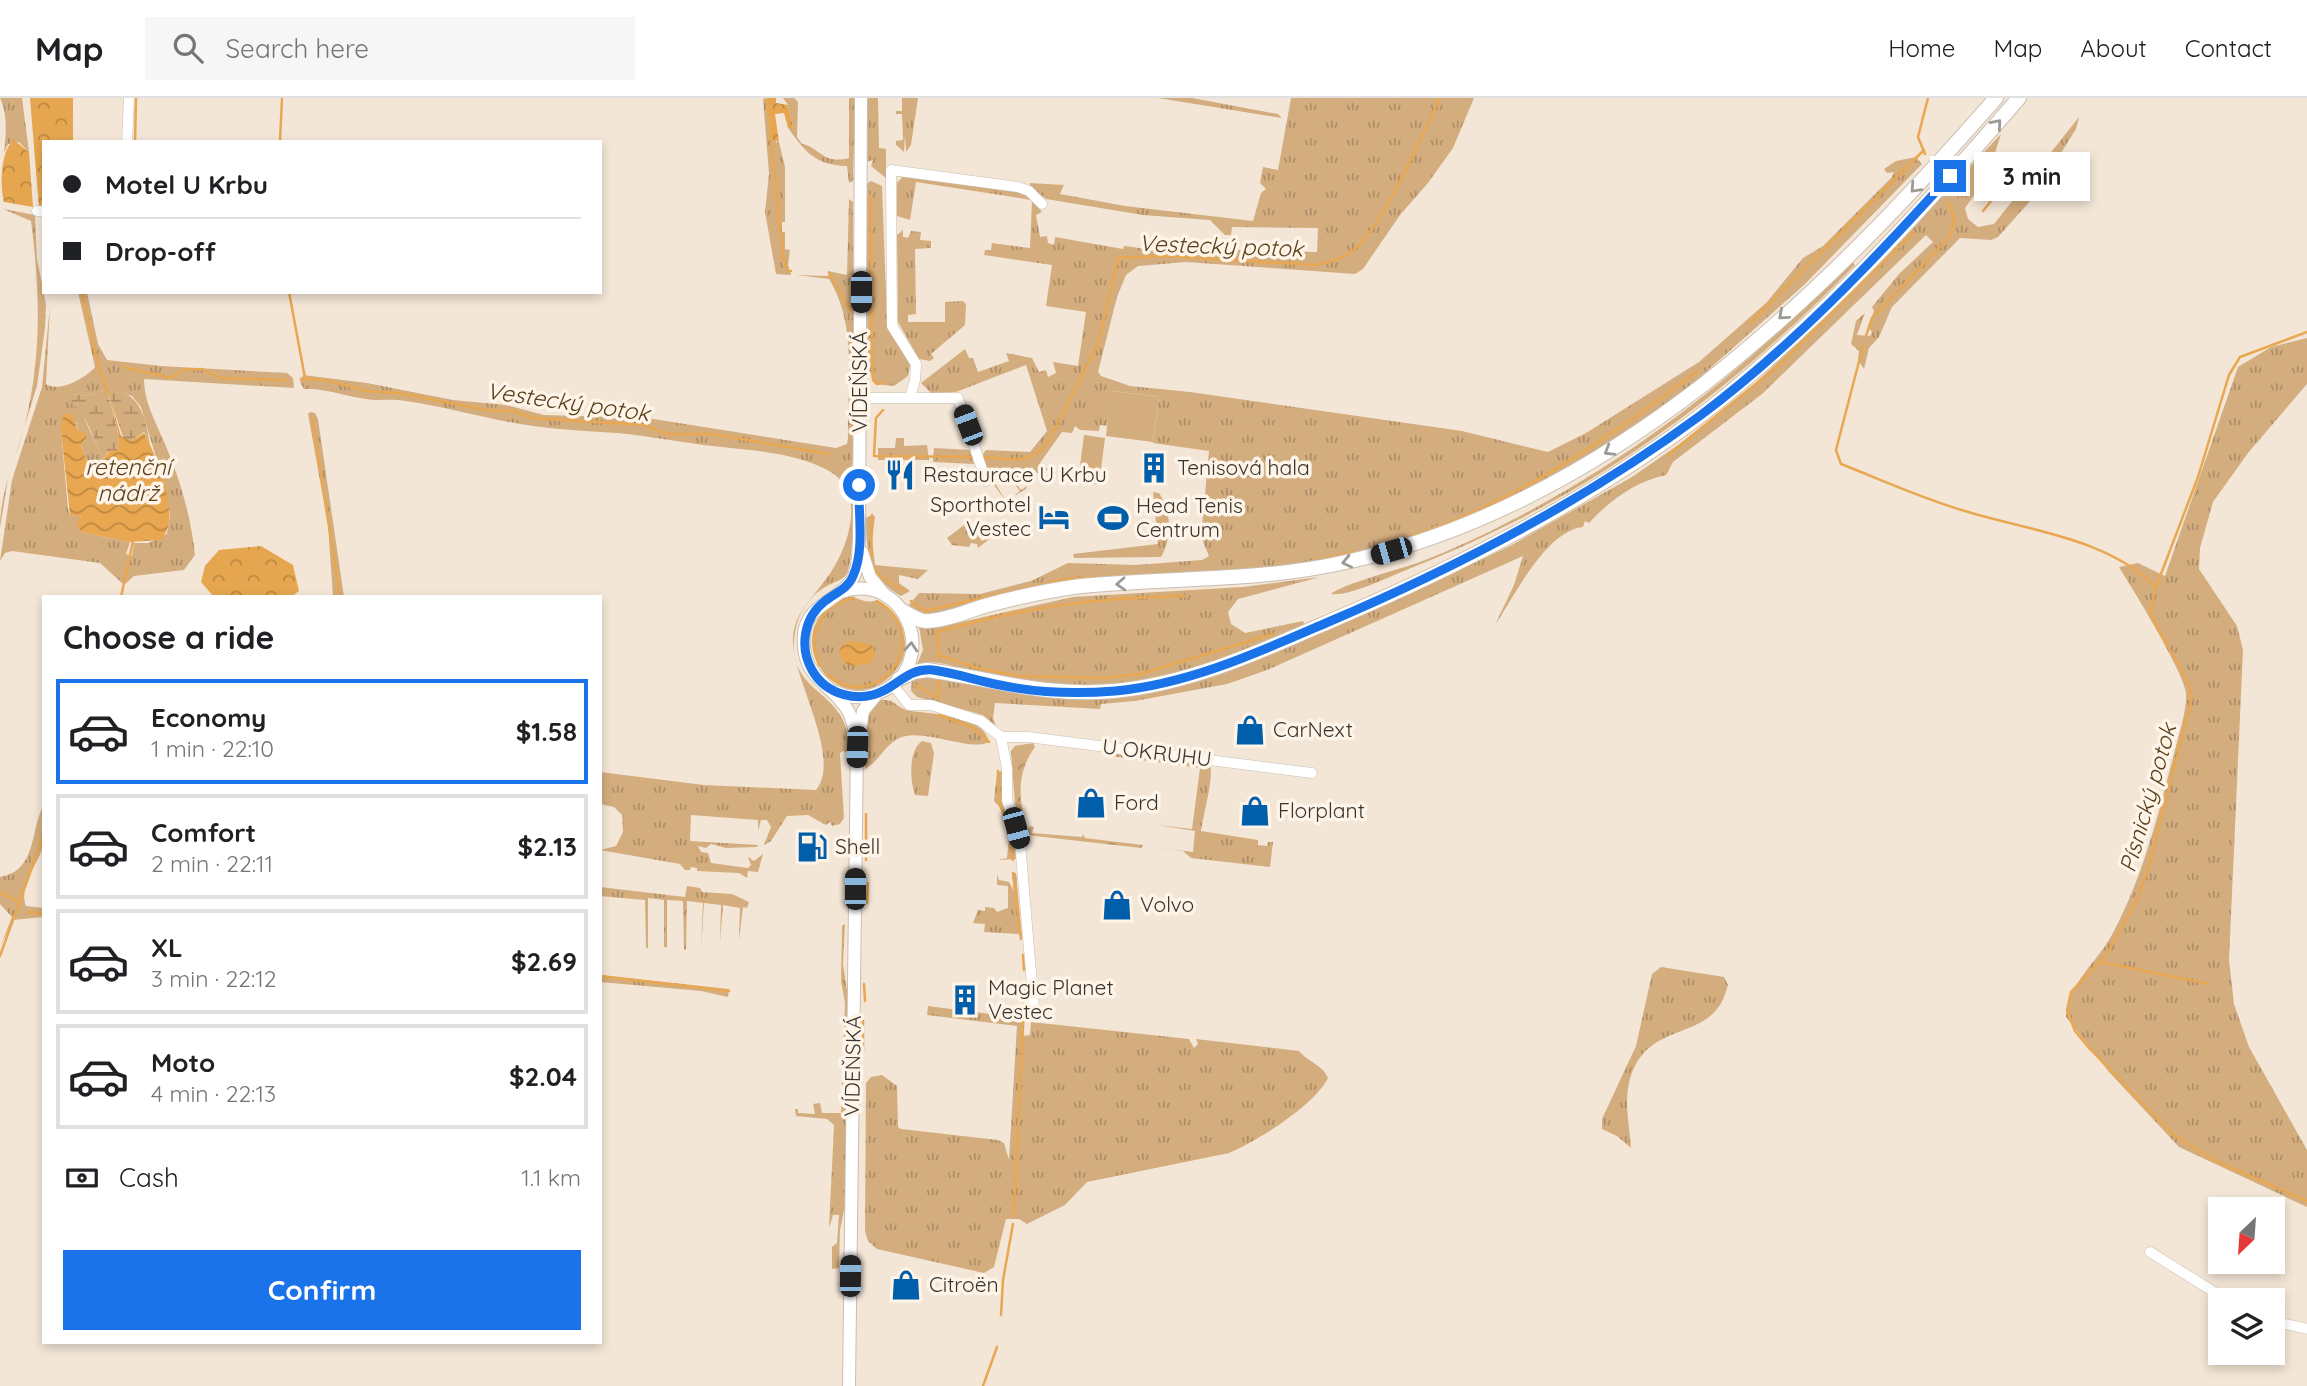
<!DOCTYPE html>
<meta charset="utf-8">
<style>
:root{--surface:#fff;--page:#f6f6f6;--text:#202124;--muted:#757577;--line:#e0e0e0;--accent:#1a73e8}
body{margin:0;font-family:Quicksand,sans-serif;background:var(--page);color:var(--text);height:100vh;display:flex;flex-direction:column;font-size:26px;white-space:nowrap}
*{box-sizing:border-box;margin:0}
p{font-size:23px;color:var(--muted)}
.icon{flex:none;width:38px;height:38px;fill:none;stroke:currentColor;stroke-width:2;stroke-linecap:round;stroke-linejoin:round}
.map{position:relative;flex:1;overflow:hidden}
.sheet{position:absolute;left:42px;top:497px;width:560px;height:749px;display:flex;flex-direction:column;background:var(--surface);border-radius:0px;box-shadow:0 4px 10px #0003}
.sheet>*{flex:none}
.guide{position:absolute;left:42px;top:42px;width:560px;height:154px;border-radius:0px;box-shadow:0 4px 10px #0003;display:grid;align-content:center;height:154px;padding:0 21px;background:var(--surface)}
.needle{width:46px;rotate:205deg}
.fabs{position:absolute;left:2208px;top:1099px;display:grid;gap:14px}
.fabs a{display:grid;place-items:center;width:77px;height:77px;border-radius:0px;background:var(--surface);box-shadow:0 4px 10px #0003;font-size:35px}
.end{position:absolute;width:32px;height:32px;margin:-16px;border:9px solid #1a73e8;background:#fff;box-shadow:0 0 0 4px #fff}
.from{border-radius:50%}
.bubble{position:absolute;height:49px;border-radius:0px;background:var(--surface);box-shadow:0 4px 10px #0003;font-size:23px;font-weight:700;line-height:49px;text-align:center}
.car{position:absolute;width:21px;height:42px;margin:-21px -10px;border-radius:9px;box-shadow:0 0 5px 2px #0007;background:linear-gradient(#222 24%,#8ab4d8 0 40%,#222 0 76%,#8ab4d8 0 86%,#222 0)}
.guide b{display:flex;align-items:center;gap:24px;height:66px;font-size:26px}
.guide b+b{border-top:2px solid var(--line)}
.guide i{width:18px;height:18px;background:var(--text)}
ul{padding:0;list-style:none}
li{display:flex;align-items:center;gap:21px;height:105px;margin:0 14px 10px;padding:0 7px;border:4px solid var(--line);border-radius:0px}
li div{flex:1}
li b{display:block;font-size:26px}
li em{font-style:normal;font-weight:700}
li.active{border-color:var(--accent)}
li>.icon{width:63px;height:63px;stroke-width:1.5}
h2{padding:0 21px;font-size:32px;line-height:84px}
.pay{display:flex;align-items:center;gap:18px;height:77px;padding:0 21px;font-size:26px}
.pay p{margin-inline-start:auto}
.cta{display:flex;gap:14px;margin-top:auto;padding:14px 21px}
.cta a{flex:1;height:80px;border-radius:0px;background:var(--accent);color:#fff;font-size:28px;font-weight:700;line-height:80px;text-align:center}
header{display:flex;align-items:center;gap:42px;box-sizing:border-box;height:98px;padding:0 35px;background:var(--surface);border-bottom:2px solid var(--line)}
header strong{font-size:33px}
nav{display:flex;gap:38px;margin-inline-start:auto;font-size:24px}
.search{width:490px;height:63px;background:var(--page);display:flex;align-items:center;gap:18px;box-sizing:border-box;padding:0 24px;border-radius:0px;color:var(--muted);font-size:26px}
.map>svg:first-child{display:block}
</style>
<header>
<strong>Map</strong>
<div class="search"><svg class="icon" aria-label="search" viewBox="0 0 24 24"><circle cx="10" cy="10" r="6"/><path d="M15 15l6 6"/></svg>Search here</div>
<nav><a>Home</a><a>Map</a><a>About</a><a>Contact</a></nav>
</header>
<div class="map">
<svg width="2307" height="1288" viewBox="0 0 2307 1288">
<defs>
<pattern id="grass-tufts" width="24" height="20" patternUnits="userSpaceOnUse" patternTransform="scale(1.75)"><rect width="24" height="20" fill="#d4ad7e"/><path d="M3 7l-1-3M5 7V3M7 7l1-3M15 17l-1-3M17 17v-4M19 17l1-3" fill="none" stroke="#ad8e68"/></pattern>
<pattern id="forest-crowns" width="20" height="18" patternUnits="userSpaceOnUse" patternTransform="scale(1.75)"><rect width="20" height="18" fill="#e6a64f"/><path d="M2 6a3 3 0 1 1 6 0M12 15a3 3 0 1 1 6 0" fill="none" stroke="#bb8842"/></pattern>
<pattern id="wetland-marsh" width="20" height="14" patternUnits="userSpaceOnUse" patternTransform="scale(1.75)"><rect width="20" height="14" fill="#d4ad7e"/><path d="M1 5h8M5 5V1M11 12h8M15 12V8" fill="none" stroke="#ad8e68"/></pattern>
<pattern id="park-crowns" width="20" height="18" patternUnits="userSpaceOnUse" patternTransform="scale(1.75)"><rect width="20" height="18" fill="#d4ad7e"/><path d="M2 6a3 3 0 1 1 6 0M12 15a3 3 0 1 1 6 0" fill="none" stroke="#ad8e68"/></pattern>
<pattern id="water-waves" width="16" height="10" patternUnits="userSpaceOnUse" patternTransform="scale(1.75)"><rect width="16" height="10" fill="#e8a750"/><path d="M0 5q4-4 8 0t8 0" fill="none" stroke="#bd8943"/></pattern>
</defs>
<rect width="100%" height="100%" fill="#f3e6d7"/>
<!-- grass -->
<path fill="url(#grass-tufts)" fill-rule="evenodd" d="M0 0H22L29 54 19 44 8 46 4 55C6 37 8 17 0 0Z
M763 0 769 2 766 11 770 16 776 44H779L785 69V124H782V134H785V151L790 152 788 167 791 177 776 176 765 114 769 76Z
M783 0H794L798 4 797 39 802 46C820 49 822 67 849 60V0H855L853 83 849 85 847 68C814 67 805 53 788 30H793L788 7Z
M867 0H878L879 50 886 51V80L871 68 873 62 866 64Z
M902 0H918L911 47 906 54 905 37 904 54 896 47V43L903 42 902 16H896V13H902Z
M1158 0H1192L1278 16 1282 20Z
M1291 0H1474L1453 50 1428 85 1400 117 1363 171 1355 176 1186 164 1138 168 1126 177 1117 199 1098 274 1101 278 1130 288 1190 294 1462 333 1548 354 1586 335 1699 264 1766 205 1803 160 1823 148 1891 80 1894 74 1887 75 1884 71 1896 63 1916 59 1922 66 1805 186 1680 297 1565 373 1456 427 1295 471 1099 484 928 518 913 513 909 507 919 495 980 496 1031 483 1068 465 1136 467 1202 462 1209 458 1201 439 1209 353 1153 345 1159 299 1112 293 1107 328 1100 327 1099 333 1080 332 1075 328 1072 335 1062 334 1040 365 1048 371 1034 383 1040 378 1032 369 1014 383 1021 392 1027 388 1026 391 1014 398 1020 393 1005 374 993 382 1006 403 987 378 983 356 986 352 1030 354 1047 333 1026 267 956 294 931 295 921 285 965 251 969 260H973L978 274 1009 263 1006 255 1032 260 1039 274 1046 272 1048 279 1056 275 1053 264 1078 268 1086 214 1046 208 1052 167 984 157 985 152H991L992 145 1030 150 1032 102 916 84 910 122 897 118V85L904 77 1024 95 1042 114 1036 117 1040 139 1047 138 1048 145 1054 147 1055 139 1123 151 1124 148C1144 150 1201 162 1216 154 1221 152 1223 146 1226 143L1227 152H1249L1252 147 1257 153 1317 154 1318 130 1232 129 1231 137H1225L1210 122 1143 117 1046 101 1030 89V85L1064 87 1060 96 1125 108 1253 123 1261 95 1266 91 1260 85 1263 69 1278 72Z
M2079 19 2076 31 2032 101 1998 139 1991 142 1960 140 1892 209 1879 239 1869 250 1864 271 1858 262 1859 253 1851 246 1856 223 1865 215 1857 237 1870 238 1872 234 1868 229 1874 213 1872 209 1899 176 1933 144 1926 137 1762 296 1673 364 1666 377C1636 383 1609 403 1589 425L1585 423 1583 429C1546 433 1515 497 1495 527L1514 487 1523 458 1267 572 1227 586 1135 603 1101 606 1100 611 995 605 993 620 996 628 983 617 917 599 911 593 912 581 935 576 981 589 1036 598 1111 599 1412 494 1510 448 1632 379 1684 343 1745 295 1860 186 2001 36 1988 77 1965 110 1968 121 1978 129 1994 126Z
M871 83 882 88 887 225 910 267 908 278 894 288 875 286 868 271 865 87Z
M849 101 853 104V357L851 382 845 384C848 388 851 393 852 398 854 411 853 468 846 477 841 483 834 484 827 488 810 497 798 515 795 535 784 601 854 589 848 655L843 653 840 655 844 720 840 726 832 728 830 724 826 727 808 717 787 718 771 743 764 747 771 729 767 722H761L758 733V722L691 717 690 743 758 747 757 749 726 750 711 746 706 750 698 748 701 754 708 755 711 765 748 770 751 767 748 759 754 763 763 756 758 774 748 773 747 780 739 775 697 773V770L691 769 690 772H685L680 766 600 752 616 748 623 734 622 717 614 709 600 706V674L704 687 816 692C842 661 794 582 793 545 792 519 808 505 823 485 841 463 857 426 849 397 845 382 834 375 821 369 789 354 747 352 712 348 680 344 649 338 617 335 589 333 561 332 533 328 489 322 441 307 398 302 387 301 377 303 366 301 344 298 326 290 304 291L300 284 303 277 367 285 453 302 506 307 544 317 647 320 836 350 847 346 848 340C847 286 858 229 829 181L796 177 828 178V173L847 177Z
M3 111 35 117 37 161 46 206 45 230 37 288 8 381 0 430C0 392 16 362 25 326 42 258 40 191 31 123Z
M903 132V139L908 140 911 133 921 134 920 142 931 143V150L915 151 916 216 908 217V224H945V204L963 203 966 206 965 227 931 256 934 260 930 263 919 261 898 224 897 137Z
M1852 163 1855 167C1721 303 1590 399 1411 470 1393 477 1349 499 1331 496 1340 487 1403 470 1420 464 1451 452 1482 438 1512 422 1641 356 1750 267 1852 163Z
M78 194H87L98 246 107 262 161 268 287 275 293 280 294 290 144 281C144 302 153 318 161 337 178 374 191 417 195 457L184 472 134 478 124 487 100 465 12 453 5 455 0 463 12 382 42 289 50 207 46 286C59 295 86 280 95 269ZM98 271H102L110 290 132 298 141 309 166 393 170 417 167 436 148 445H134L132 458 126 456 130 444 81 434 77 424 83 419 70 417 68 411 61 333 76 324 78 333 87 339 81 348 88 366 94 367 95 371 105 362C92 341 85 319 73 296L89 298 103 292 105 288Z
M2307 240V286L2248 355 2213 404 2200 450 2199 471 2237 528 2243 552 2229 862 2234 906 2249 949 2307 1052V1109L2179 1049 2109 974 2066 919C2069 882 2098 865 2114 833 2144 776 2159 714 2175 652 2179 635 2187 613 2186 595 2184 574 2132 490 2119 469L2138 465 2165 478 2238 269 2271 249Z
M310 314 315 315 318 321 344 499H333L328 427 308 316Z
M896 340H904V348L927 347 929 362H878V350H895Z
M934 350 970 352 974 366 933 364Z
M1153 394 1159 395C1171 413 1173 439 1161 459L1074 460 1073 456 1158 446Z
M869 418H875L872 443 875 467 928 472 918 481 899 477V485L910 493 901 498C869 480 866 454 866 420Z
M1320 479 1238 501 1228 514 1231 526 1245 535 1303 523 1305 528C1237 557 1161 591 1085 590 1054 590 1020 584 990 579 966 575 942 559 917 566L923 552 919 529 935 530 1073 499 1243 489Z
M850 498C861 501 865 506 877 502 894 511 904 525 905 545 906 560 898 573 886 582 831 624 771 525 850 498Z
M881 602C895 600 898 612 911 613 931 616 985 617 989 644 969 654 928 631 902 639 886 644 880 663 865 671V620Z
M922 643 931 645 934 655 928 698 915 697C910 682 908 653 922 643Z
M1108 655 1210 668C1214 679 1203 718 1201 733L1258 742V747L1267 748 1268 744H1273L1270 769 1191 760 1183 753 1154 749 1193 754 1195 733 1157 727 1192 731 1200 670 1111 658Z
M1002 673 1003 706 1013 735 1016 761 998 762 1007 760C1009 741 1012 720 994 703L997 674Z
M44 707C44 720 46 734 44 746 39 765 18 788 26 808L44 810V819L13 822 0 849 12 819 0 806V779C38 773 30 729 44 707Z
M1012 774 1016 775 1022 841 1019 836 984 834 985 826 973 825 978 812 985 813V809L994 810 997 814 1008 810V788L997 787V776L999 782 1009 784 1014 793Z
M687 788 700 790 702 794 732 796 749 804 747 810 743 809 739 842 740 810 723 807 720 845 721 807 704 805 701 853 703 805 687 803 686 852 684 851 683 803 667 802V849H664V802L648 800V850H646L645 802 600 798V789L685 799Z
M845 826 843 866 849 905 846 933V1103L840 1132 839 1170 832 1171V1149L837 1145 839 1117H833L829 1130 834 1027 827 1021 796 1018 795 1011H798V1015L815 1016 813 1006 820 1005 822 1015H841L845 905 841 883 842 828Z
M1661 869 1724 879 1728 887C1726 893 1724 901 1720 907 1697 943 1639 925 1628 991 1625 1009 1630 1032 1631 1050L1617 1038 1602 1031V1021L1636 948 1652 876Z
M600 877 729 891 728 899 701 893 600 884Z
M928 908 1021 920 1024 923 1023 938 1030 937 1031 924 1189 941 1194 950 1198 946 1196 941 1299 953C1308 964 1323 967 1328 980 1314 1008 1257 1043 1229 1055L1087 1084 1065 1107 1027 1126 1019 1121H1006L994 1169 984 1175 877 1151 868 1143 865 1133 866 985 871 979 882 977 897 988 898 1029 901 1031 998 1042 1004 1045 1009 1062 1017 928 927 917Z"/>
<!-- forest -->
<path fill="url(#forest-crowns)" d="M30 0H73V44H44V110H39Z
M768 0H776V5L788 7 793 30H788L784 15 775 16 779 44 772 41 771 19 766 11Z
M14 42 29 54 33 109 4 104C0 90 0 52 14 42Z
M261 448 293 467 299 493 291 499H214L201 484 205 468 219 452Z"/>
<!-- wetland -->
<path fill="url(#wetland-marsh)" d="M97 270 103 271 110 290C141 296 145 318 150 346L144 334 130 343 124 342 108 295 119 339 117 353 108 354 104 360C90 339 90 317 68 303L72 296 89 298 103 292 105 287Z"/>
<!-- park -->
<path fill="url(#park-crowns)" d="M968 424 982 443 1001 432 978 450 977 446 971 445 969 449 952 447 947 440Z
M1033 645 1035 649C1016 675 1018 702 1028 732L1030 728 1034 729 1032 735 1082 739 1083 736 1085 740 1143 747 1141 750 1026 737 1015 706 1011 653 1015 648Z"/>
<!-- garden -->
<path fill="#d4ad7e" d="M1111 293 1159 299 1153 344 1106 338Z
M1084 337 1105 340 1099 387 1078 383Z"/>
<!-- water -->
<path fill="url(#water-waves)" d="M108 293 121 338 130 343 144 335C156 356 184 423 160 442L130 444 81 434 76 424 82 419 70 417 61 333 63 315 73 317 78 333 85 335 87 339 81 348 88 366C102 370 101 361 111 352L117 353 119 339Z
M852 543 872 547 875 555 872 565 853 568 843 564 839 553 843 546Z"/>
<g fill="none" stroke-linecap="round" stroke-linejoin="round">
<!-- stream -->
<path stroke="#e8a750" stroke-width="2.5" d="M767 0 783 159 788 173H791
M69 43V44
M135 44 136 0
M280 44 282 0
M1925 56 1918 39 1928 0
M870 97 873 282 877 286 882 285
M1983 113 2026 59
M829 175 851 214
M82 194 99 271 108 295
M289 194 305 280
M1750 225 1924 52
M2307 234 2240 259 2229 277 2198 379 2156 489 2150 516 2189 586 2192 600 2148 772 2136 804 2107 856 2071 894 2067 912 2075 933 2089 950 2172 1036 2216 1063 2307 1103
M1866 238 1872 220 1951 137 1954 120 1949 105
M1863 248 1836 352 1841 366C1882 382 1923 401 1965 413 2030 433 2107 440 2156 489
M124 269 171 280 183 272 202 271 220 280 287 282
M301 281 325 282 367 293 398 295 487 312 513 313 532 320 644 327 666 336H713L829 356
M883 312 876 320 874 358 974 359
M312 319 340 499
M1668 357 1778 268 1914 134
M981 359C1010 360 1028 369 1048 344L1098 246 1118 160 1164 158 1316 167C1334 164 1351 157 1363 143 1396 101 1417 47 1440 0
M872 417 871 464 880 478 904 493
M1411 438C1517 404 1609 340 1697 273
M1309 464 1354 454
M121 499 133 443
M911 503 925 513 1066 481 1184 475
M939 557 977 570 1019 578 1102 580 1140 576 1273 536
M939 560 937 534C1027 509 1092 500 1185 498
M819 567C807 536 820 507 854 500
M826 576C878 620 938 538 877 503
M915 587 939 600V582
M939 617 972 629 989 644
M998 673 1000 706 1010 736 1013 762
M866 762V716
M1013 775 1021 841
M0 794 19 804
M867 805 868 785
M28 814 44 816
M1023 857 1024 872
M0 858 44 736
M2100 864 2209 886
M600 878 729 893
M864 886 865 903
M863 953V919
M1014 1116 1025 887
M1001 1217 1003 1182 1013 1126
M983 1288 997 1249"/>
<!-- minor casing -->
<g stroke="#cabeb0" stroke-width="11">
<path id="minor" d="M127 44 129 0
M37 113H44
M861 300H958L986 383
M910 300 915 282 916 266 892 228 891 72 1018 89 1029 93 1042 106
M893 587 909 607H931L981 623 1001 639 1007 670V702L1020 745 1034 910
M1001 639H1028L1312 675
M2150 1154 2227 1202
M2273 1223 2307 1231"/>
</g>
<!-- major casing -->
<g stroke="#cabeb0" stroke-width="14">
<path id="major" d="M862 454 870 479 884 496
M836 594C849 600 864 601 878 595 942 571 909 471 841 494
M860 633 863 613 876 597
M849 1288 857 647C855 635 854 622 847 611 835 591 810 581 805 556 796 506 833 509 851 483 859 472 858 454 859 441L861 0"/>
</g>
<!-- highway casing -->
<g stroke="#cabeb0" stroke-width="16">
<path id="highway" d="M903 513C910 517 918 523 926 523 946 523 969 512 988 507 1018 499 1050 492 1081 488 1170 479 1258 484 1346 464 1613 405 1822 199 1996 0
M899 581 914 574 927 572C995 581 1042 599 1114 593 1191 586 1264 552 1335 521 1467 465 1599 397 1713 308 1826 218 1925 109 2019 0"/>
</g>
<!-- minor -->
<use href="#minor" stroke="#fff" stroke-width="10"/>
<!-- major -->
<use href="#major" stroke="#fff" stroke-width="12"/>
<!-- highway -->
<use href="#highway" stroke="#fff" stroke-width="14"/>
</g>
<!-- one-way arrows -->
<defs><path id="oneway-chevron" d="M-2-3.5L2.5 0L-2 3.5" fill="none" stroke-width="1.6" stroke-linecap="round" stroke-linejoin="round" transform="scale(1.75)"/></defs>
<g stroke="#9c9a96">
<use href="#oneway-chevron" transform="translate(1997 26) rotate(-49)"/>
<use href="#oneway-chevron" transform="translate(1915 90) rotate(133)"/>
<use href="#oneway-chevron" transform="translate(1783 217) rotate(139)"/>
<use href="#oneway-chevron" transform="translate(1609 353) rotate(149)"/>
<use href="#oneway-chevron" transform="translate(1347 464) rotate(167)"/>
<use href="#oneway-chevron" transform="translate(1121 486) rotate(177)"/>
<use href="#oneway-chevron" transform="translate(911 549) rotate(-86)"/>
</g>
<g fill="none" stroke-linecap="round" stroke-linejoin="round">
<!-- route -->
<path stroke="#1a73e8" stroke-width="9" d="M859 387C858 415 865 452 853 478 848 491 835 495 825 503 804 519 799 549 812 572 826 597 859 606 885 592 902 583 911 570 933 572 956 575 978 583 1000 587 1038 595 1077 596 1115 593 1189 586 1259 554 1326 525 1458 469 1586 402 1701 317 1793 248 1874 162 1950 78"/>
</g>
<!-- icons -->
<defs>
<g id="building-bare" transform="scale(2.415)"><path d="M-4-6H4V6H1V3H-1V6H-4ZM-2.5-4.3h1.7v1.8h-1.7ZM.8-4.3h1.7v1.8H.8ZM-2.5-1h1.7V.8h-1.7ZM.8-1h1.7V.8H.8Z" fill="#005eab" stroke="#fef4e8" stroke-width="2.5" paint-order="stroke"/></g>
<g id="restaurant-bare" transform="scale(2.415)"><path d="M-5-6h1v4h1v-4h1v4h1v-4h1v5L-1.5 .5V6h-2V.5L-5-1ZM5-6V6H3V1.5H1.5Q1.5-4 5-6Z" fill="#005eab" stroke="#fef4e8" stroke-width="2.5" paint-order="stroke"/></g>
<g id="hotel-bare" transform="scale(2.415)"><path d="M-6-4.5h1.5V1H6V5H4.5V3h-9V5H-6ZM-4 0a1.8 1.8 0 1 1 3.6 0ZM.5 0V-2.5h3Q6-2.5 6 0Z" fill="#005eab" stroke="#fef4e8" stroke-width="2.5" paint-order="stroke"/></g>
<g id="stadium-bare" transform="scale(2.415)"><path d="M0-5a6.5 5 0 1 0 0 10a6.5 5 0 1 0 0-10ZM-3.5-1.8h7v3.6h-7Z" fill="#005eab" stroke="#fef4e8" stroke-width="2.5" paint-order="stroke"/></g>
<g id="shop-bare" transform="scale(2.415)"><path d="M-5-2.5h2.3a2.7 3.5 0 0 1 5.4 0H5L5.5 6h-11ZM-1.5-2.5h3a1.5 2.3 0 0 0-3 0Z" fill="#005eab" stroke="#fef4e8" stroke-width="2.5" paint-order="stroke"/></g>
<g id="fuel-bare" transform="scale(2.415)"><path d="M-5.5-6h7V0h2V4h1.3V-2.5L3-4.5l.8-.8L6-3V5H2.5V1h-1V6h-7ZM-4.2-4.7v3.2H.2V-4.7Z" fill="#005eab" stroke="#fef4e8" stroke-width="2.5" paint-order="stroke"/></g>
</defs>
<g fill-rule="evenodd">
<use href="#building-bare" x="1154" y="370"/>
<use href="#restaurant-bare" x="900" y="377"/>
<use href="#hotel-bare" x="1054" y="419"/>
<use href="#stadium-bare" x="1113" y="420"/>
<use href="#shop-bare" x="1250" y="632"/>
<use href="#shop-bare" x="1091" y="705"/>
<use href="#shop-bare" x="1255" y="713"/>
<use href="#fuel-bare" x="812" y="749"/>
<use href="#shop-bare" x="1117" y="807"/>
<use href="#building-bare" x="965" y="902"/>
<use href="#shop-bare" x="906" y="1187"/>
</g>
<g text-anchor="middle" stroke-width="7" stroke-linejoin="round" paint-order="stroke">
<!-- street labels -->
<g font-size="21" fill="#39342e" stroke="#fef4e8">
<text transform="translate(860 284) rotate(-90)" y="7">VÍDEŇSKÁ</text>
<text transform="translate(1157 655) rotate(7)" y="7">U OKRUHU</text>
<text transform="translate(853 968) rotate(-89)" y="7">VÍDEŇSKÁ</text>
</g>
<!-- poi labels -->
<g font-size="21" fill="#39342e" stroke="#fef4e8" text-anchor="start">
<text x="1177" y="377">Tenisová hala</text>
<text x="923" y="384">Restaurace U Krbu</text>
<text x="1031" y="414" text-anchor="end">Sporthotel<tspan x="1031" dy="24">Vestec</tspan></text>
<text x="1136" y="415">Head Tenis<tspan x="1136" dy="24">Centrum</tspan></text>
<text x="1273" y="639">CarNext</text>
<text x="1114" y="712">Ford</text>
<text x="1278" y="720">Florplant</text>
<text x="835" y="756">Shell</text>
<text x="1140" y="814">Volvo</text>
<text x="988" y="897">Magic Planet<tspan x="988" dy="24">Vestec</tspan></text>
<text x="929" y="1194">Citroën</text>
</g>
<!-- water labels -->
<g font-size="23" font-style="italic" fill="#5a3f1b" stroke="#fef4e8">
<text transform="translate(1221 148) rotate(2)" y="8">Vestecký potok</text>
<text transform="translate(568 304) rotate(8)" y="8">Vestecký potok</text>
<text x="128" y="377">retenční<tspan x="128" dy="26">nádrž</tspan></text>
<text transform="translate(2148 700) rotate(-74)" y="8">Písnický potok</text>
</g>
</g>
</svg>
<div class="fabs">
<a><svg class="needle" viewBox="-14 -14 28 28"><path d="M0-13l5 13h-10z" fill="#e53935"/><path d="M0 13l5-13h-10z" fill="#757577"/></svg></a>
<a><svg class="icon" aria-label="layers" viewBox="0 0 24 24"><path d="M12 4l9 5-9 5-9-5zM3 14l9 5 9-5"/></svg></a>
</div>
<i class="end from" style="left:859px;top:387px"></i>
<i class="end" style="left:1950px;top:78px"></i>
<div class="bubble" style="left:1974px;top:54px;width:116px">3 min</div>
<i class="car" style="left:861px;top:194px;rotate:180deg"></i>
<i class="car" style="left:968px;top:327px;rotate:339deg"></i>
<i class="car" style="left:1391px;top:453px;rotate:254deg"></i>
<i class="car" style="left:857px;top:649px;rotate:182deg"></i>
<i class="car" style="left:1016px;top:730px;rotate:165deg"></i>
<i class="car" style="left:855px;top:791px;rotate:0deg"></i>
<i class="car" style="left:850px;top:1178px;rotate:1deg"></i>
<div class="guide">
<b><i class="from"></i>Motel U Krbu</b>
<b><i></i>Drop-off</b>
</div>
<section class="sheet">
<h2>Choose a ride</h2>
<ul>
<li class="active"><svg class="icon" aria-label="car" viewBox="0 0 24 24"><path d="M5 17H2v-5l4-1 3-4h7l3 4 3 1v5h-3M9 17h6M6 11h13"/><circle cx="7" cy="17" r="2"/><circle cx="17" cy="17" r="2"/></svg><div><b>Economy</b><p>1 min · 22:10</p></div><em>$1.58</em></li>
<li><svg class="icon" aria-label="car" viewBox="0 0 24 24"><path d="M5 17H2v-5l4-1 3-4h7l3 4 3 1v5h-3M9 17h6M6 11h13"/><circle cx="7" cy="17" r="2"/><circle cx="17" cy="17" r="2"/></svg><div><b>Comfort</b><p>2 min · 22:11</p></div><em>$2.13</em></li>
<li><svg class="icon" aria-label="car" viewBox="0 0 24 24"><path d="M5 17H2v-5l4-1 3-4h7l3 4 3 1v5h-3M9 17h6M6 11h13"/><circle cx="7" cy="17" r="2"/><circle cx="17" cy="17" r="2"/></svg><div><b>XL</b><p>3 min · 22:12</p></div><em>$2.69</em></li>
<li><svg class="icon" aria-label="car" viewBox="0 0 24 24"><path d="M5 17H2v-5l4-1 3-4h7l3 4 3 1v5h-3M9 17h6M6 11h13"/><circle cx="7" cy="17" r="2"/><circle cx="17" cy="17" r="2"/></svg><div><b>Moto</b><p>4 min · 22:13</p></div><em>$2.04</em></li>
</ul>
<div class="pay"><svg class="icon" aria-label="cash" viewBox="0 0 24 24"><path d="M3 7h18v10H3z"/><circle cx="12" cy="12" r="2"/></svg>Cash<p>1.1 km</p></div>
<div class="cta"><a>Confirm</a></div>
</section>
</div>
